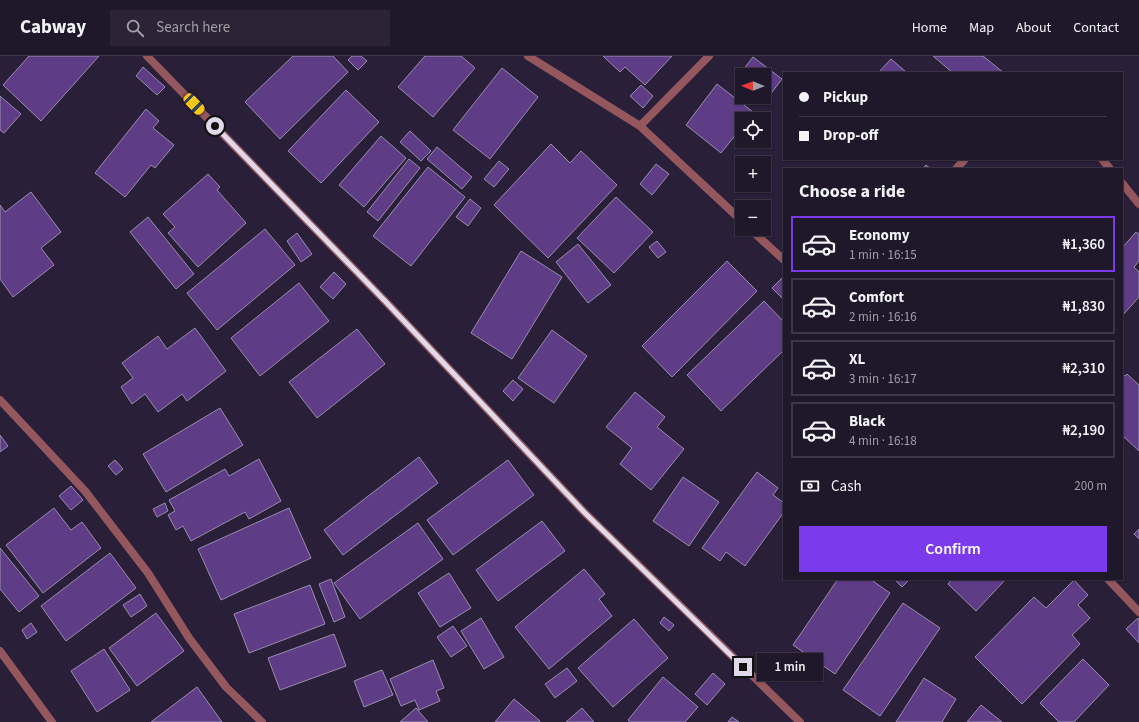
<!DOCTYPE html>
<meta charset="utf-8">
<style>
:root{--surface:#1f172a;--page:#2c2436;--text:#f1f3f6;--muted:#a19fa8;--line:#3c3647;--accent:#7c3aed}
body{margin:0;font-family:"Source Sans 3",sans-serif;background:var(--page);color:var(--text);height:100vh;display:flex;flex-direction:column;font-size:15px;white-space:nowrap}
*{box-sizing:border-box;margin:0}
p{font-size:13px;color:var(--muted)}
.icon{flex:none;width:22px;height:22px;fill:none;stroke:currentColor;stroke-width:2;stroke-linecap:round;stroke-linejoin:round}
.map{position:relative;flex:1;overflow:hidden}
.side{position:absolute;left:783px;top:112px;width:340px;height:412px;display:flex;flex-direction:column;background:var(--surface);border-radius:0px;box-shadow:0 1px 3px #0004,0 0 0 1px var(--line)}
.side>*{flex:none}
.guide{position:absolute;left:783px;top:16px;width:340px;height:88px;border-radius:0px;box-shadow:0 1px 3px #0004,0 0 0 1px var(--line);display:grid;align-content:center;height:88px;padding:0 16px;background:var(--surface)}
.needle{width:26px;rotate:271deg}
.buttons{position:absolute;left:735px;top:12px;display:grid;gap:8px}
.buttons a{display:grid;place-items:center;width:36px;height:36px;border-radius:0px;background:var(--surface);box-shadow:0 1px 3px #0004,0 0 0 1px var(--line);font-size:20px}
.end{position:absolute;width:18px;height:18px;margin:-9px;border:5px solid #dfd9ea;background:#111;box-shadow:0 0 0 2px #111}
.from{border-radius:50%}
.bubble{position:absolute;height:28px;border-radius:0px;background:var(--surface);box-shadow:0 1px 3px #0004,0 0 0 1px var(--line);font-size:13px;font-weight:600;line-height:28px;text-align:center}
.car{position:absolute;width:12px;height:24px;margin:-12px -6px;border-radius:5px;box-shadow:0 0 3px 1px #0007;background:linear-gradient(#f5c518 24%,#345 0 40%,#f5c518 0 76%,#345 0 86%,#f5c518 0)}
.guide b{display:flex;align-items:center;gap:14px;height:38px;font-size:15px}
.guide b+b{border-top:1px solid var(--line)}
.guide i{width:10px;height:10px;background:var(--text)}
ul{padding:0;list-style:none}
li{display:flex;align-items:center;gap:12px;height:56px;margin:0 8px 6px;padding:0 8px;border:2px solid var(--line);border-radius:0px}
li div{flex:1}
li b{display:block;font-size:15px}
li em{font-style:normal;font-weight:600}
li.selected{border-color:var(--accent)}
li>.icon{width:36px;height:36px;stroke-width:1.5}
h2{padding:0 16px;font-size:18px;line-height:48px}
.pay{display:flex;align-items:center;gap:10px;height:44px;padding:0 16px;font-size:15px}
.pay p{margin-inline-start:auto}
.cta{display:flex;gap:8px;margin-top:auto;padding:8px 16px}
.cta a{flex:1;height:46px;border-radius:0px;background:var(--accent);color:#fff;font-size:16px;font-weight:600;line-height:46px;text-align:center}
header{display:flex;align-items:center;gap:24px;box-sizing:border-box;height:56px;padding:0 20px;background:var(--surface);border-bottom:1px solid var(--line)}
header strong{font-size:19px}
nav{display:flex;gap:22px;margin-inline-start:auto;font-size:14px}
.search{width:280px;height:36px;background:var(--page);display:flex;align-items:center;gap:10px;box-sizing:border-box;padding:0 14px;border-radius:0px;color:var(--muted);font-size:15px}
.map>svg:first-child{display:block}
</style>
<header>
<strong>Cabway</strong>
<div class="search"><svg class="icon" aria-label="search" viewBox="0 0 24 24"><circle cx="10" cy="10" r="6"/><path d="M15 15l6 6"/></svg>Search here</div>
<nav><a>Home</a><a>Map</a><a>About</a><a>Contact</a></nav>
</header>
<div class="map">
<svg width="1139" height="666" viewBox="0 0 1139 666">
<rect width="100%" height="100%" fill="#291f38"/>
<!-- building -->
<path fill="#5e3c86" stroke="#998dac" d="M29 0H99L41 65 3 29Z
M293 0H333L348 16 280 83 245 46Z
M352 0H361L367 5 358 14 348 4Z
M425 0H461L475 12 433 61 398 31Z
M603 0H672L645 29 625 11 620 16Z
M933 0H983L1004 17H953Z
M753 1 782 23 769 40 764 36V19L740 18Z
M891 3 905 15 904 17H878Z
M143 11 165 31 157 39 136 20Z
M502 12 538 41 490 103 453 74Z
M717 28 753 56 748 63H742V71L721 97 686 69Z
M641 29 653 40 643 52 630 40Z
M346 34 379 66 321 127 288 95Z
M0 40 21 58 4 77 0 74Z
M146 53 159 65 153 72 174 89 155 112 151 109 125 141 95 117Z
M410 75 431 95 421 105 400 86Z
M381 80 406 102 364 151 339 129Z
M551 88 570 107 581 95 617 129 548 202 494 149Z
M437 91 472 121 462 133 427 103Z
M409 103 420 112 378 165 367 156Z
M499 105 509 113 494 131 484 123Z
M656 108 669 118 652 139 640 128Z
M926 109 931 113H922Z
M428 111 465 141 411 210 373 180Z
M208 118 220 131 217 134 246 167 198 211 168 177 175 171 163 158Z
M31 136 61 176 41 192 54 209 13 241 0 223V149L5 156Z
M616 141 653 176 614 217 577 182Z
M470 143 481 152 468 170 456 161Z
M148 161 194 218 176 233 130 176Z
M265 173 295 209 217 274 187 237Z
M1136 176 1139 178V205L1134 211 1139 216V241L1122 260V192Z
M297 177 312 198 301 206 287 185Z
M657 185 666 196 658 202 649 191Z
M578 188 611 229 588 247 556 206Z
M521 195 562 221 512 303 471 277Z
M727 205 757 235 672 321 642 290Z
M334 216 346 228 333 243 320 231Z
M784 220V244L772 232Z
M299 227 329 265 260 320 231 282Z
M764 245 784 266V294L721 355 687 319Z
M195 272 226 315 187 345 182 338 158 356 145 338 132 348 121 331 133 322 122 307 158 280 167 293Z
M357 273 385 308 317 362 289 326Z
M552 274 587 300 554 347 518 322Z
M1122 318 1125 320 1127 318 1139 329V395L1122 379Z
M513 324 523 333 513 345 503 335Z
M635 336 665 361 657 371 684 393 651 434 620 408 632 392 606 371Z
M220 352 243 389 166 436 143 398Z
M0 379 8 390 0 396Z
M419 401 438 427 343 499 324 474Z
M259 403 281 445 249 463 245 456 191 485 183 470 176 474 168 459 175 455 169 444 225 413 229 420Z
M115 404 123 413 116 419 108 410Z
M508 404 534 439 453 499 427 464Z
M757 416 778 432 773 439 784 447V456L745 510 726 496 720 505 702 492Z
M683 421 719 446 689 490 653 465Z
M71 430 83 444 71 454 59 440Z
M165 447 168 455 157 461 153 453Z
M54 452 71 474 82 466 101 492 43 537 6 489Z
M289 452 311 502 221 544 198 493Z
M542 465 565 495 498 545 476 514Z
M418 467 443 503 360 563 334 527Z
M1139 473V483L1134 478Z
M0 492 39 540 19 556 0 533Z
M110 497 136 532 66 585 41 550Z
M584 513 605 538 599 543 612 560 549 613 515 571Z
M449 517 471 552 440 571 418 537Z
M331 523 345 561 334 566 319 528Z
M838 523H870L890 537 835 618 793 589Z
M894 523H910L902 531Z
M952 523H1006L976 555 948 528Z
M1074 524 1088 539 1078 549 1090 562 1072 579 1080 588 1022 648 975 601 1034 541 1046 552Z
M310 529 325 568 249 597 234 558Z
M140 538 147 550 131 561 123 549Z
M903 547 940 572 880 660 843 634Z
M156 557 184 595 137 630 109 592Z
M664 561 674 569 669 575 660 567Z
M481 562 504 601 484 613 461 575Z
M1138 562 1139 563V587L1126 573Z
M634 563 668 602 613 651 578 612Z
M31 567 37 576 27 583 22 574Z
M453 570 467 590 451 601 437 581Z
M334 578 346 610 280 634 268 602Z
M104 593 130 634 97 656 71 615Z
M1083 603 1109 629 1074 666H1059L1040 647Z
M433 604 444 632 436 635 440 645 419 654 415 644 401 650 390 623Z
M567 612 577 625 555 642 545 628Z
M382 614 393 639 364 651 354 625Z
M713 617 725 628 707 649 695 638Z
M663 621 698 651 685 666H630L628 664Z
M924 622 956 643 942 666H896Z
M197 631 222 666H151Z
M514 643 540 665 539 666H495Z
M981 649 1002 666H967Z
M416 652 428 666H400Z
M582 652 594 666H566Z
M732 661 739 666H728Z"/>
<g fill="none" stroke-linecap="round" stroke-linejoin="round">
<!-- minor -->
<path stroke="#94575e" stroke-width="8" d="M147 0 386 246 585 457 800 666
M528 0 640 70 742 165
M640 70 709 0
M1102 103 1110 113
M956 113 965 103
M1122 127 1139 148
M750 173 784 204
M0 344 85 435 148 517 189 582 226 631 262 666
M1108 523 1139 556
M0 595 52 666"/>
</g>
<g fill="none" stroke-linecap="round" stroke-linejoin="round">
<!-- route -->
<path stroke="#dfd9ea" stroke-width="5" d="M215 70 386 246 585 457 743 611"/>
</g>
</svg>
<div class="buttons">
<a><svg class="needle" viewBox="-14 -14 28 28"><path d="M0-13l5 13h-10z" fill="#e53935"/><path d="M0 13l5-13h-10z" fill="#a19fa8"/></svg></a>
<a><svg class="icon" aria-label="locate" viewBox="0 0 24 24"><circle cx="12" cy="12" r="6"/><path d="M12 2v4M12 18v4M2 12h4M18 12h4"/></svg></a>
<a>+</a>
<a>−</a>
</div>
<i class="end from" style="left:215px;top:70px"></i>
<i class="end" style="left:743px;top:611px"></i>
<div class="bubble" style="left:757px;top:597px;width:66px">1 min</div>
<i class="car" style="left:194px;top:48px;rotate:136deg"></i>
<div class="guide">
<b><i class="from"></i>Pickup</b>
<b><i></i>Drop-off</b>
</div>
<section class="side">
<h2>Choose a ride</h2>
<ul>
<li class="selected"><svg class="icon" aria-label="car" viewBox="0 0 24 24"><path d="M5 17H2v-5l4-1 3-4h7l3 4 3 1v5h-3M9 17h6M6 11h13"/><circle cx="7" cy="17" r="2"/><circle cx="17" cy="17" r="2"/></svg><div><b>Economy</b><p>1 min · 16:15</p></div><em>₦1,360</em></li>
<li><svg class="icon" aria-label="car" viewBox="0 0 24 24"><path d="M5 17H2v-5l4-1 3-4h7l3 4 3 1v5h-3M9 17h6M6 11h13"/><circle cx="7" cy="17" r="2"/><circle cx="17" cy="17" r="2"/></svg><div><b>Comfort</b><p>2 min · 16:16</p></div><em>₦1,830</em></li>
<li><svg class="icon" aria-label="car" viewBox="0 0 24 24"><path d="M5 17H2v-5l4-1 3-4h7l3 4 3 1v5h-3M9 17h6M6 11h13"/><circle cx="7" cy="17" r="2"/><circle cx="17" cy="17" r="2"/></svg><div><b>XL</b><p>3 min · 16:17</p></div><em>₦2,310</em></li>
<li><svg class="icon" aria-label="car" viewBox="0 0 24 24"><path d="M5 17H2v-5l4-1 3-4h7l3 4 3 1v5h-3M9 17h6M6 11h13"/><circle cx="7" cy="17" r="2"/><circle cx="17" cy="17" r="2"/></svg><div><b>Black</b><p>4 min · 16:18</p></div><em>₦2,190</em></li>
</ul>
<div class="pay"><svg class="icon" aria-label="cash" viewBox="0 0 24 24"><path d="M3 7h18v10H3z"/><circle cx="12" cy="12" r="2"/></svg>Cash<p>200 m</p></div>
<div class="cta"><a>Confirm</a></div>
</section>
</div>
